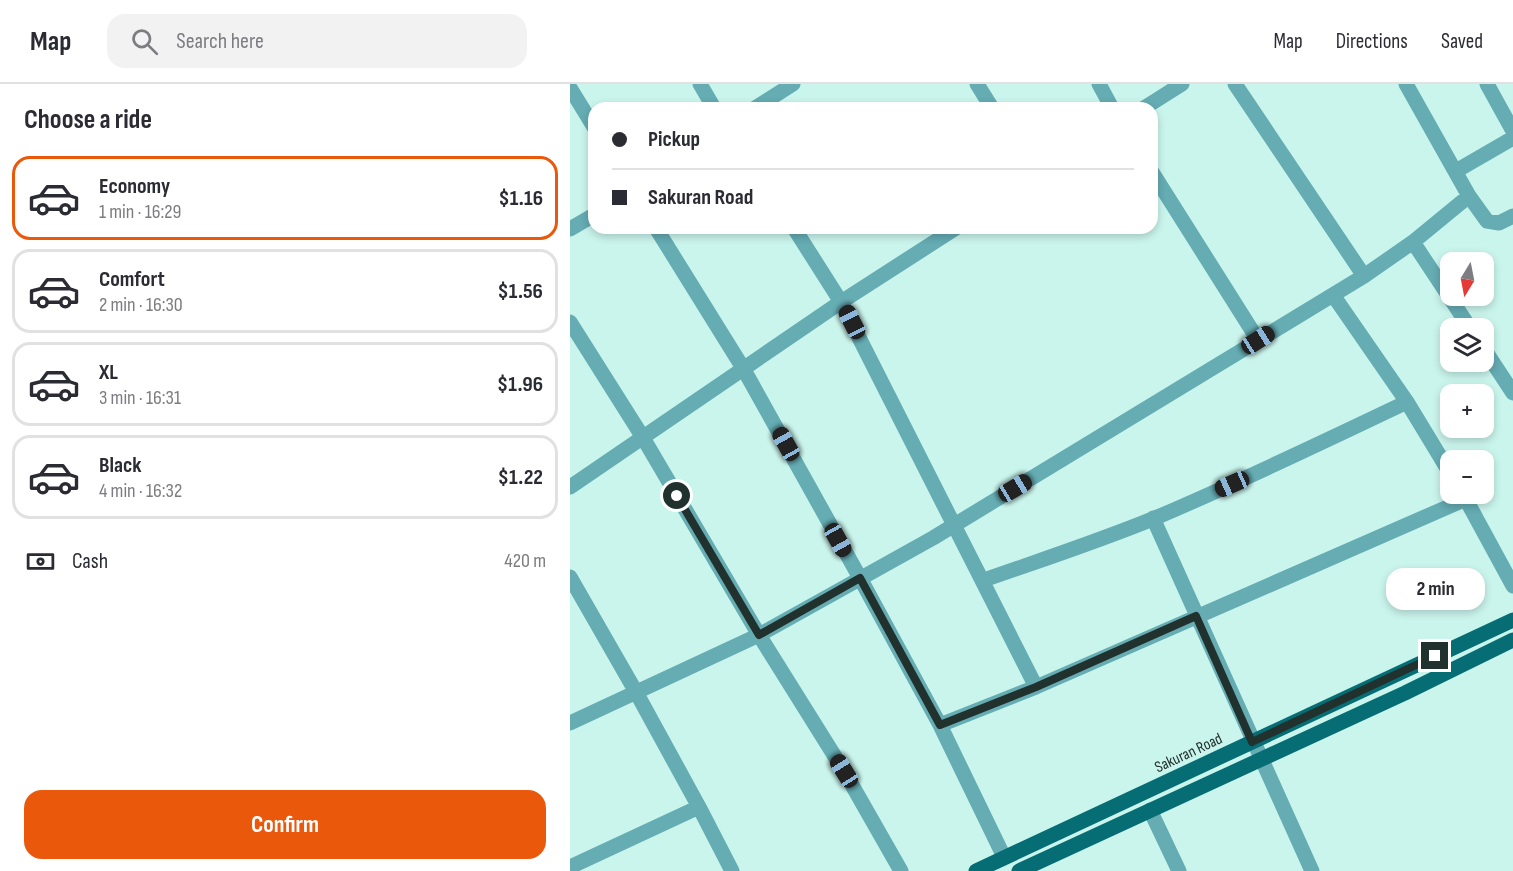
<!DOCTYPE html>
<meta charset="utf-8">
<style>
:root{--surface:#fff;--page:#f2f2f3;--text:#2b2b33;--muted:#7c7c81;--line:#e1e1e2;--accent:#ea580c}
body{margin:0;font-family:"Sofia Sans Condensed",sans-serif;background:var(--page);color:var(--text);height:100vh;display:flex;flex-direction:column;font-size:22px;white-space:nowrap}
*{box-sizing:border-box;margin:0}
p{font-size:20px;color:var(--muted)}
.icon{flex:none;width:33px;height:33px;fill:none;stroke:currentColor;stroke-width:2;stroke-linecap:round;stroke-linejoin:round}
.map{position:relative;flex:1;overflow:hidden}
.details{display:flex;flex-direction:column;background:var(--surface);width:570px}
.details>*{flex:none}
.guide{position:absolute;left:18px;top:18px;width:570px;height:132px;border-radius:18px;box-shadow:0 3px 9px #0003;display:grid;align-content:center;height:132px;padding:0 24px;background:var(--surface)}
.needle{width:39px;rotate:190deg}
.fabs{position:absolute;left:870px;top:168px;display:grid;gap:12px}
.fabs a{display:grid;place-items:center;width:54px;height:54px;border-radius:12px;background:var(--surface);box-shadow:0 3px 9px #0003;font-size:30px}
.end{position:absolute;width:27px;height:27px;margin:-14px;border:8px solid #21312e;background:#fff;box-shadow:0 0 0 3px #fff}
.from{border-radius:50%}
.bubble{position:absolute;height:42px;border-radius:18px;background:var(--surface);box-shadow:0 3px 9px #0003;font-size:20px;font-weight:700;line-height:42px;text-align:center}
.car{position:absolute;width:18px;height:36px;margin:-18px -9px;border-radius:8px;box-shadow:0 0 4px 2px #0007;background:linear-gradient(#222 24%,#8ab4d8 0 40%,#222 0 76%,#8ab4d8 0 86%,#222 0)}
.guide b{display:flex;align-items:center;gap:21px;height:57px;font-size:22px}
.guide b+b{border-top:2px solid var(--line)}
.guide i{width:15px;height:15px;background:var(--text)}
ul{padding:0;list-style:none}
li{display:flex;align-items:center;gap:18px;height:84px;margin:0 12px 9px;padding:0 12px;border:3px solid var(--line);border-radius:18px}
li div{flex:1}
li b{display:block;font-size:22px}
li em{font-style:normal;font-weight:700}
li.current{border-color:var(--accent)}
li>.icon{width:54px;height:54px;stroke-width:1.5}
h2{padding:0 24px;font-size:27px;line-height:72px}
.pay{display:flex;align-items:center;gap:15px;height:66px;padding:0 24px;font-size:22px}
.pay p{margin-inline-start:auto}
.button{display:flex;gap:12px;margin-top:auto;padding:12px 24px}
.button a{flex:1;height:69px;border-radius:18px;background:var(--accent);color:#fff;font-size:24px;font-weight:700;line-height:69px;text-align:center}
header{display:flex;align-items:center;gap:36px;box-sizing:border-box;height:84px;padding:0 30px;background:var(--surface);border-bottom:2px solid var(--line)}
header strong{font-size:28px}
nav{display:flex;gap:33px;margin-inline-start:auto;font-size:21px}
.search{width:420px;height:54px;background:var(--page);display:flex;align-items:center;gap:15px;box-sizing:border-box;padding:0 21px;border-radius:18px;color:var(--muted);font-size:22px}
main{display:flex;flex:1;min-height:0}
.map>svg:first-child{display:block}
</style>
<header>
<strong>Map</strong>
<div class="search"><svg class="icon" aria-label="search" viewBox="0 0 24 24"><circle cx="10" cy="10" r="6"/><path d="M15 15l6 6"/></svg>Search here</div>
<nav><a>Map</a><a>Directions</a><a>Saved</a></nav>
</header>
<main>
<section class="details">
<h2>Choose a ride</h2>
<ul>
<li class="current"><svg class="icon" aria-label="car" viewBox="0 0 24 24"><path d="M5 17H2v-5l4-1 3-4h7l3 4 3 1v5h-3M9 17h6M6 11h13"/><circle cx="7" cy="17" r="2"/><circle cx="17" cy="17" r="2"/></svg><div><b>Economy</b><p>1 min · 16:29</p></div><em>$1.16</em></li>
<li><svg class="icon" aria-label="car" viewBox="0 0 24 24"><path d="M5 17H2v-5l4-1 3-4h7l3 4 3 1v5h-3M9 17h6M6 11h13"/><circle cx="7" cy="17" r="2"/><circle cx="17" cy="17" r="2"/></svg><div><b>Comfort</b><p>2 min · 16:30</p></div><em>$1.56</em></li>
<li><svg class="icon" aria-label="car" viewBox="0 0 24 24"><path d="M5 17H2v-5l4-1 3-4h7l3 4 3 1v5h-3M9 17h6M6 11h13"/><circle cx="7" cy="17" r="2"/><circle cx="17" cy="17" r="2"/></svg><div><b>XL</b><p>3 min · 16:31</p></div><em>$1.96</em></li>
<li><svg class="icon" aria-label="car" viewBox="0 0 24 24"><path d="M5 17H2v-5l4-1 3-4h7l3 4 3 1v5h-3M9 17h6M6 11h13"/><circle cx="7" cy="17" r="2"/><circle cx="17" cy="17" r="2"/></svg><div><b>Black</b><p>4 min · 16:32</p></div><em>$1.22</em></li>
</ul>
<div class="pay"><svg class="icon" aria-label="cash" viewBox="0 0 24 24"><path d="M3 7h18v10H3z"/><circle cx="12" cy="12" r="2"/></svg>Cash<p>420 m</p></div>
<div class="button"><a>Confirm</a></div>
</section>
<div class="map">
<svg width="943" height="787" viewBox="0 0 943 787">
<rect width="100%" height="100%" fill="#caf5ed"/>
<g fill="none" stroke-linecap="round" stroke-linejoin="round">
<!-- minor -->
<path stroke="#65acb3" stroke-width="15" d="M130 0 144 24
M407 0 422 24
M529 0 542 24
M665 0 794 192
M836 0 899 112 917 137 929 139 943 132
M917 0 943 47
M0 4 24 43
M185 24 223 0
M574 24 612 0
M886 87 943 54
M582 88 688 256
M86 144 173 284 290 494 370 641 434 773
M224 144 271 218 466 603
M0 145 24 131
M843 158 900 244
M763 211 837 318 880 389
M0 238 72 352 189 551 274 687 331 787
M914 265 943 309
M0 403 271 218 386 144
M893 410 943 502
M583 434 742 787
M0 493 66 608 129 723 0 783
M414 496C471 476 529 457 585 434 670 398 753 358 837 318
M0 639 189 551 363 454 794 192 843 158 899 112
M370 641 466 603 896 415
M129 723 162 787
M580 726 609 787"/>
<!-- major -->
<path stroke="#066d75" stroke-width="15" d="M406 787 943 536
M449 787 835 609 943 556"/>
</g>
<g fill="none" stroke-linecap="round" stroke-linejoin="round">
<!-- route -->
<path stroke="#21312e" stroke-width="8" d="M107 412 189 551 290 494 370 641 466 603 626 532 682 658 865 572"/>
</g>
<g text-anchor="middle" stroke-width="4.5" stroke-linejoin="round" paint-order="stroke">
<!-- street labels -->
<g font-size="16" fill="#21312e" stroke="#caf5ed">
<text transform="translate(618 668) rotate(-25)" y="6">Sakuran Road</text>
</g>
</g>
</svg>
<div class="fabs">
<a><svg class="needle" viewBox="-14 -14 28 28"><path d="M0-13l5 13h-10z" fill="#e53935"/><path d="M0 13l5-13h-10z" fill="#7c7c81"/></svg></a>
<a><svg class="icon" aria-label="layers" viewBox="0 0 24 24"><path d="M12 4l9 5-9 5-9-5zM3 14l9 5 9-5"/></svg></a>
<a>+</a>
<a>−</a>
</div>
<i class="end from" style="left:107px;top:412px"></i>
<i class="end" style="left:865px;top:572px"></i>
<div class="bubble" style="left:816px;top:484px;width:99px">2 min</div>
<i class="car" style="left:282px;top:238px;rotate:333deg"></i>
<i class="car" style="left:688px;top:256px;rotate:58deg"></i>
<i class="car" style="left:216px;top:360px;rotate:331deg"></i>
<i class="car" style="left:662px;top:400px;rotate:246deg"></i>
<i class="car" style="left:445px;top:404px;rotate:59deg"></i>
<i class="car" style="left:268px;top:456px;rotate:151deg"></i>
<i class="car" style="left:274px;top:687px;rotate:328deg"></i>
<div class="guide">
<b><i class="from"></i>Pickup</b>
<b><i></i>Sakuran Road</b>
</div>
</div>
</main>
